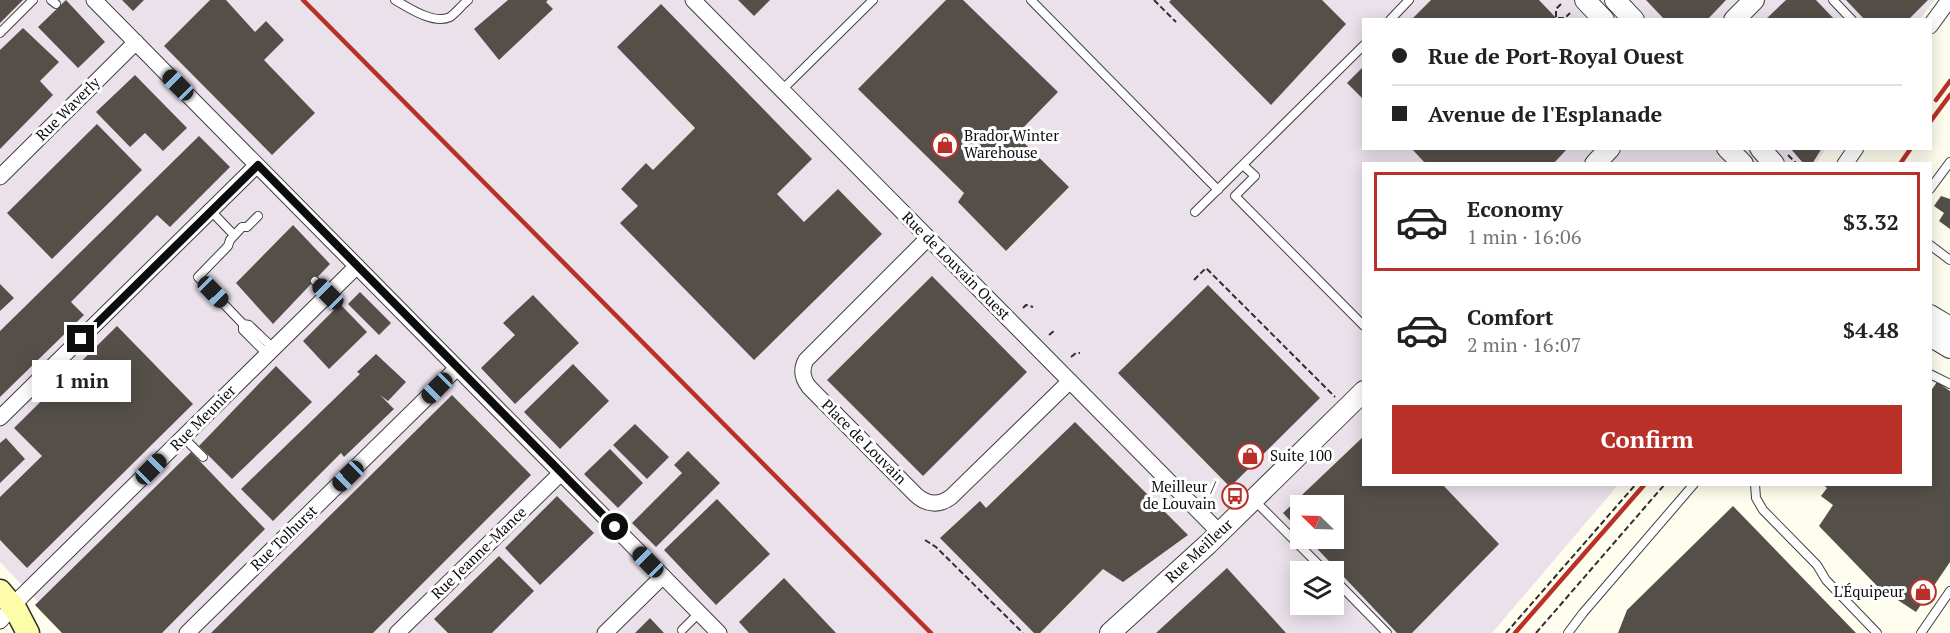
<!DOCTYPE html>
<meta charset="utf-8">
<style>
:root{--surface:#fff;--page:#f2f2f2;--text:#222;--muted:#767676;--line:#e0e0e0;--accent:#b93028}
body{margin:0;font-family:"PT Serif",serif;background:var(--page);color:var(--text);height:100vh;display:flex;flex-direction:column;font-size:22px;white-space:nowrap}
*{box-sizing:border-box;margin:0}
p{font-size:20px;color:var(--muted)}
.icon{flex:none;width:33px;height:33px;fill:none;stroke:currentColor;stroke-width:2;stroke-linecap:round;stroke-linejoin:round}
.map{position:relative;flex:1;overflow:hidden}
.sheet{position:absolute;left:1362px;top:162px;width:570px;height:324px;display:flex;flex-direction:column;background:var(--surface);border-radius:0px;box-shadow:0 3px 15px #0003}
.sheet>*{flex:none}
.guide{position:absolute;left:1362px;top:18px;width:570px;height:132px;border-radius:0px;box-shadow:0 3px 15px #0003;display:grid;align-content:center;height:132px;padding:0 30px;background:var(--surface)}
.needle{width:39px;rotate:293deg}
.controls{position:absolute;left:1290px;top:495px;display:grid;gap:12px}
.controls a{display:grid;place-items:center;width:54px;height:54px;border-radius:0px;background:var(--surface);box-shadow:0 3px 15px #0003;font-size:30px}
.end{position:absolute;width:27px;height:27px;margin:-14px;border:8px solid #0d0d0d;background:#fff;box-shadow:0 0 0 3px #fff}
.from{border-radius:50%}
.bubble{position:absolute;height:42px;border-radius:0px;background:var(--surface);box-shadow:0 3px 15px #0003;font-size:20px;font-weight:800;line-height:42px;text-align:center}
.car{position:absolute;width:18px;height:36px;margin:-18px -9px;border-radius:8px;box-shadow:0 0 4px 2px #0007;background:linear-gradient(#222 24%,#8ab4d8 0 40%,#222 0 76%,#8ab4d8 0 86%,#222 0)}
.guide b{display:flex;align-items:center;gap:21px;height:57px;font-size:22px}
.guide b+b{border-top:2px solid var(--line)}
.guide i{width:15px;height:15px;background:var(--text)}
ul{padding:10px 0 0;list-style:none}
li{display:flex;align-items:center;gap:18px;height:99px;margin:0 12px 9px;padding:0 18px;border:3px solid transparent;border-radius:0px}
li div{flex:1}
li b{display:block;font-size:22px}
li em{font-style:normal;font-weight:800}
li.current{border-color:var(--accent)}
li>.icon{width:54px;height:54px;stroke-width:1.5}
.button{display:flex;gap:12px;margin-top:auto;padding:12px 30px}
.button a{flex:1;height:69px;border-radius:0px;background:var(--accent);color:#fff;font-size:24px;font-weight:800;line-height:69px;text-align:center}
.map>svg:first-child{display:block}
</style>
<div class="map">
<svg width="1950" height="633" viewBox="0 0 1950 633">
<rect width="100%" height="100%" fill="#fffded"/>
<!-- industrial -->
<path fill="#ebe1eb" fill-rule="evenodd" d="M0 0H1935L1919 20H1364V148L1826 149 1815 164H1364V484L1618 485 1492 633H68L0 562ZM1300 506H1334V538H1300ZM1300 572H1334V604H1300Z"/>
<!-- building -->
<path fill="#554f49" d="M0 0H23L0 23Z
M66 0 105 42 78 68 38 27Z
M122 0H144L133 11Z
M210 0H226L255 32 266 21 284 40 264 60 315 113 272 155 164 46Z
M508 0H548L546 2 553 9 499 60 474 29Z
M738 0H770L754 16Z
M946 0H963L1058 92 1016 135 1069 187 1006 251 958 202 964 193 858 89Z
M1171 0H1322L1346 24 1271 105 1169 2Z
M1431 0H1539L1558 20H1411Z
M1646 0H1726L1707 20H1665Z
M1786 0H1816L1835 20H1765Z
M1846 0H1928L1908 20H1865Z
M661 4 812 159 777 194 804 222 838 189 882 234 754 360 620 223 638 206 621 189 646 163 653 170 695 128 617 47Z
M23 28 59 62 40 81 53 95 0 149V50Z
M1364 66V100L1347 83Z
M135 75 187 128 163 151 145 133 130 147 96 112Z
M97 124 142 170 52 259 7 213Z
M199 136 230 167 170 227 157 215 71 302 84 315 0 397V331Z
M1411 148H1568L1553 164H1426Z
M1790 148H1822L1812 164H1804Z
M1941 196 1950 199V229L1939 221 1944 213 1934 206Z
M293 225 330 264 273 324 236 283Z
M932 276 1027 372 923 476 827 380Z
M0 284 14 298 0 311Z
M1208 285 1320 398 1230 487 1118 373Z
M360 292 391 323 379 335 348 304Z
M533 295 579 343 515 404 481 368 515 335 503 323Z
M340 304 367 332 329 369 303 341Z
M117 326 193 404 27 568 0 540V497L42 456 14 428Z
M376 354 406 382 388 401 380 395 394 409 344 457 341 453 273 521 241 489 360 374 357 372Z
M573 364 609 401 560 449 524 412Z
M276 366 312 402 232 479 199 446Z
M1937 382 1950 391V562L1916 612 1878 587 1819 526 1833 505 1821 496 1827 488 1822 484H1930V392Z
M452 395 531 475 373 633H211Z
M1075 422 1188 535 1123 582 1103 569 1040 633H1034L940 538 980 501 986 508Z
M635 424 669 457 647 479 613 445Z
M1364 436V484H1442L1499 544 1412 633H1397L1307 538H1334V506H1300V531L1283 513Z
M6 438 25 459 0 483V443Z
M610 449 643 483 618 508 584 474Z
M688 451 720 483 656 547 632 523 682 473 674 465Z
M191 452 265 529 162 633H62L35 605Z
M557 496 594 533 540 585 505 548Z
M717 499 770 554 716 605 664 550Z
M1733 506 1856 633H1618L1627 610Z
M499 556 534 591 492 633H448L434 619Z
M1227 568 1286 633H1156Z
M784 578 836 633H749L739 622Z
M650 618 664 633H635Z"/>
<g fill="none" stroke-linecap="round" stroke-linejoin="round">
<!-- service casing -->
<g stroke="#404040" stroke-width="10">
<path id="service" d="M51 0 56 4
M395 0C409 8 434 25 450 17 456 13 462 5 468 0
M1031 0 1218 190
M1833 0 1852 20
M1390 20 1409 0
M0 33 33 0
M782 90 873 0
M1243 165 1255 176 1235 196 1364 326
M1930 189 1950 162
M211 211 234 235
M1195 212 1364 45
M258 216 247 227H242L230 240 228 246 198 277 243 324 249 325 273 348
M1930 245 1950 260
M315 281 328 294
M243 324V330L267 354
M1930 374 1950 384
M183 437 203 457
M1755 484 1756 498 1763 510 1817 565 1826 580 1877 633
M1255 501 1326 572
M1334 579 1387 633
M682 630 699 613
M1568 633 1583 613 1694 484
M1921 633 1950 591"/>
</g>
<!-- minor casing -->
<g stroke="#404040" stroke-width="17">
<path id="minor" d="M94 0 719 633
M693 0 1220 533
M1930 26 1949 0
M1845 164 1856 148
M0 177 136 42
M928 238 806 360C801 369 802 378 809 387L916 495C927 505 939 506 951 497L1070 381
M0 418 257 165
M0 621 22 596 357 266
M187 633 457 368
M397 633 561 473
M605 633 663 576"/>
</g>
<!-- tertiary casing -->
<g stroke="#404040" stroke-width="22">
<path id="tertiary" d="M1585 0 1604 20
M1615 0 1634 20
M1734 20 1754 0
M1727 148 1743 164
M1760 148 1774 164
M1595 164 1610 148
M1930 315 1950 327
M1930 336 1950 348
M1110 633 1208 544 1364 391"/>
</g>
<!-- secondary casing -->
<g stroke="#2f2f2f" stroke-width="25">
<path id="secondary" d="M0 591 16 610 28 633"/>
</g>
<!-- path -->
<path stroke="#2f2f2f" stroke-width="2" stroke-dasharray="6 3" stroke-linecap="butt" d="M1154 0 1176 22
M1561 4 1556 9V18H1565L1570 13
M1788 155 1797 164
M1194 280 1206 268 1335 397
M1023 308 1026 305 1033 307
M1049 335 1055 330
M1071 357 1076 353H1080
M1223 496 1224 503
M925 540 936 547 1023 633
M1927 595 1930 598
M1506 633 1636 484
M1536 633 1665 484"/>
<!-- service -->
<use href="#service" stroke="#fff" stroke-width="8"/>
<!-- minor -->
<use href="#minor" stroke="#fff" stroke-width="15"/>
<!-- tertiary -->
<use href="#tertiary" stroke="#fff" stroke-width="20"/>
<!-- secondary -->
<use href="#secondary" stroke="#fdfca9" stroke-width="22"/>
<!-- rail -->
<path stroke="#b93028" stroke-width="4.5" d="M303 0 931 633
M1936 100 1950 81
M1930 122 1950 95
M1900 164 1911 148
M1515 633 1645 484"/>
</g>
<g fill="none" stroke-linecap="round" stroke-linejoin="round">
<!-- route -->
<path stroke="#0d0d0d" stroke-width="8" d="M81 339 258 165 615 527"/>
</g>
<!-- icons -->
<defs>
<g id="shop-ring" transform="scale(1.35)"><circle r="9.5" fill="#fff" stroke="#b93028" stroke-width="1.5"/><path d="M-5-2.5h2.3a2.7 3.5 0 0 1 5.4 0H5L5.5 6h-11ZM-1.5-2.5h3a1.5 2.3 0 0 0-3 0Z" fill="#b93028"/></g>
<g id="bus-ring" transform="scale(1.35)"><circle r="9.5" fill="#fff" stroke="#b93028" stroke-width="1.5"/><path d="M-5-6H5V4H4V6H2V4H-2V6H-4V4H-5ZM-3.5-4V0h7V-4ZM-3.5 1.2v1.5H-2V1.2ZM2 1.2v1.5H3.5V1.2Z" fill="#b93028"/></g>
</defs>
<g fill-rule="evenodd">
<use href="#shop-ring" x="945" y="145"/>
<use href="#shop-ring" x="1250" y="456"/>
<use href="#bus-ring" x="1235" y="496"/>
<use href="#shop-ring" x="1923" y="592"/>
</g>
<g text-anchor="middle" stroke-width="6" stroke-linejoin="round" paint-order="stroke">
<!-- street labels -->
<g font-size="15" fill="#0d0d0d" stroke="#fff">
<text transform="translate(68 109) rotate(-45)" y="5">Rue Waverly</text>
<text transform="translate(956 266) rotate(45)" y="5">Rue de Louvain Ouest</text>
<text transform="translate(203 418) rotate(-45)" y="5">Rue Meunier</text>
<text transform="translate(864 442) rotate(45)" y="5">Place de Louvain</text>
<text transform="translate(284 538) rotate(-44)" y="5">Rue Tolhurst</text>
<text transform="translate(1199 551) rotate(-43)" y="5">Rue Meilleur</text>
<text transform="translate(479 553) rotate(-44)" y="5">Rue Jeanne-Mance</text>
</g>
<!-- poi labels -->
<g font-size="15" fill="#0d0d0d" stroke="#fff" text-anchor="start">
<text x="964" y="141">Brador Winter<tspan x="964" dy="17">Warehouse</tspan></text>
<text x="1270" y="461">Suite 100</text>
<text x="1216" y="492" text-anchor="end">Meilleur /<tspan x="1216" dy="17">de Louvain</tspan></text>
<text x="1904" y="597" text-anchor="end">L'Équipeur</text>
</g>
</g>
</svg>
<div class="controls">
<a><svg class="needle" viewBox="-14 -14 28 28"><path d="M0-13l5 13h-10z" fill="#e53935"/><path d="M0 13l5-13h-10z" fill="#767676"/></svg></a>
<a><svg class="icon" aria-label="layers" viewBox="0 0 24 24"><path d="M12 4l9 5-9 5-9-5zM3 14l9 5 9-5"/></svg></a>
</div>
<i class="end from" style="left:615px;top:527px"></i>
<i class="end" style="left:81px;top:339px"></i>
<div class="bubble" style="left:32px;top:360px;width:99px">1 min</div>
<i class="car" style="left:178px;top:85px;rotate:315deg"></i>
<i class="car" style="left:213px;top:292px;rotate:136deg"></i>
<i class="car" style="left:328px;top:294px;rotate:315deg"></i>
<i class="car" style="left:437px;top:388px;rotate:225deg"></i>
<i class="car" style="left:151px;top:469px;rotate:45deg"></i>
<i class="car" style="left:348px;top:476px;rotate:226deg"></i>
<i class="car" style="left:648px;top:562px;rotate:315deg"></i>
<div class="guide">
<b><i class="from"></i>Rue de Port-Royal Ouest</b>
<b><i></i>Avenue de l'Esplanade</b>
</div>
<section class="sheet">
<ul>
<li class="current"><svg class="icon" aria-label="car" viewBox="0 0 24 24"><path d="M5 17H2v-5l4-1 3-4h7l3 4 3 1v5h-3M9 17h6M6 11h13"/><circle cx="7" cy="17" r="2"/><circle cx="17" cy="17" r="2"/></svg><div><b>Economy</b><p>1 min · 16:06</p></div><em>$3.32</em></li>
<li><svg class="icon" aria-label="car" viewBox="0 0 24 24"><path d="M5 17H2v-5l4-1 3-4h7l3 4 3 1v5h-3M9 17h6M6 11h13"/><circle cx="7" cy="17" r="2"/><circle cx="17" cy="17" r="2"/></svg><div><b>Comfort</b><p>2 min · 16:07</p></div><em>$4.48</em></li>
</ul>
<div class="button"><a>Confirm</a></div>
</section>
</div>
